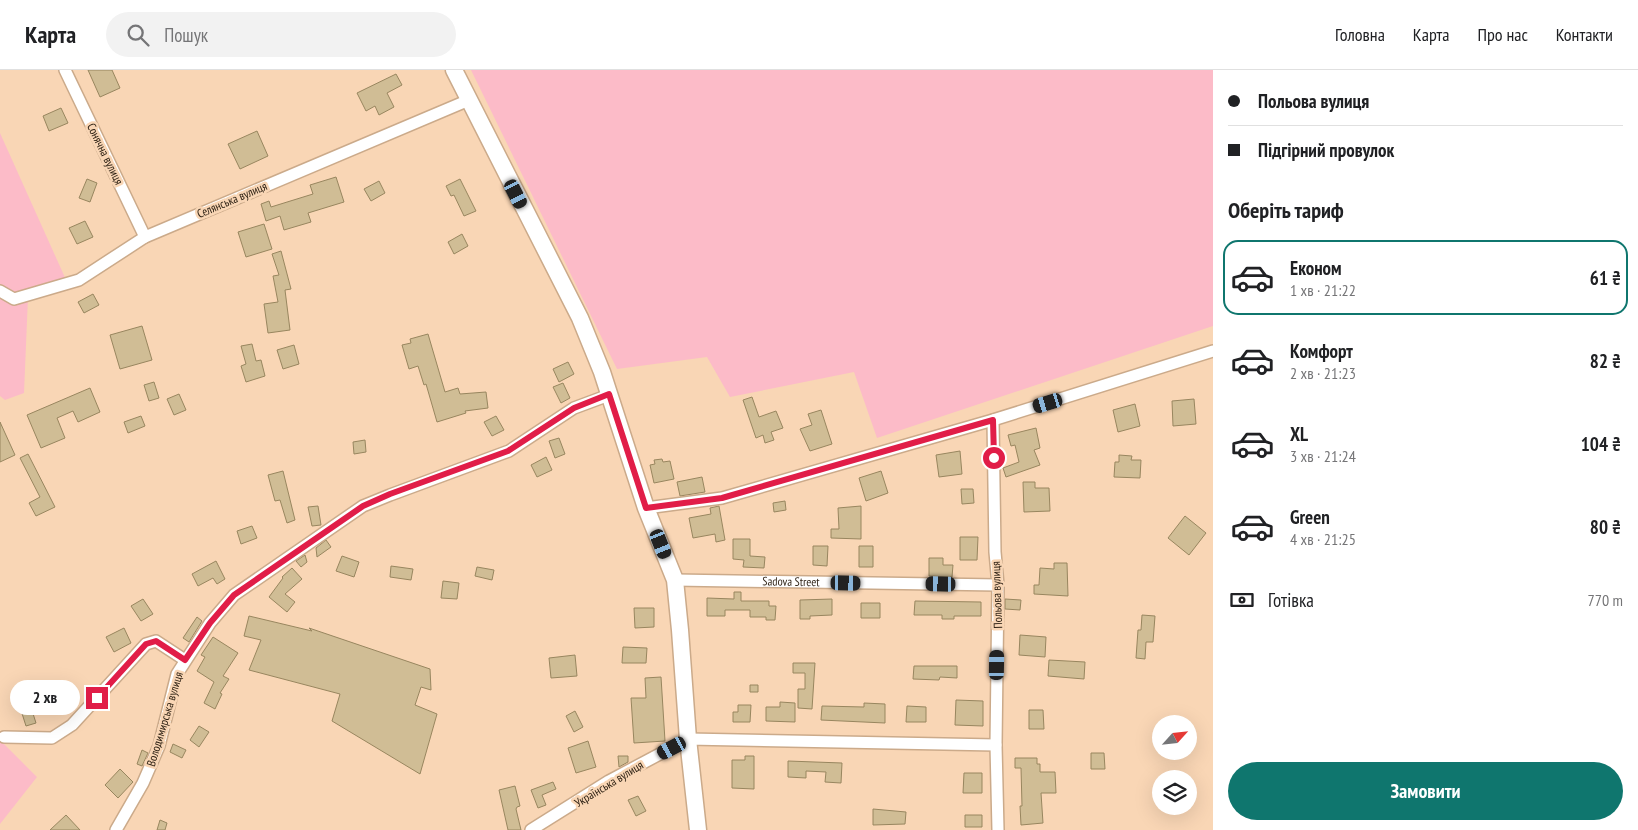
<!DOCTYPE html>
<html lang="uk">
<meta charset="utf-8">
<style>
:root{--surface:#fff;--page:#f2f2f2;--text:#202124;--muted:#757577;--line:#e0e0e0;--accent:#0f766e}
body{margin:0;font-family:"PT Sans Narrow",sans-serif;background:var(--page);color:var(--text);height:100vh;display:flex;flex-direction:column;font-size:19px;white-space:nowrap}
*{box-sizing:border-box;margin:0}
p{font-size:16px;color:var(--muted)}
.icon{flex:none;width:28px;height:28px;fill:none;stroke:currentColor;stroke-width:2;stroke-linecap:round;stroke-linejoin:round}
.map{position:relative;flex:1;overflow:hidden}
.drawer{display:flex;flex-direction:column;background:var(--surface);width:425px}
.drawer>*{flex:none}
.banner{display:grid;align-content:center;height:110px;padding:0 15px;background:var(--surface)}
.needle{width:32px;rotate:63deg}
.buttons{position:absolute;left:1152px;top:645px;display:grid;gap:10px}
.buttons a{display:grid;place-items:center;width:45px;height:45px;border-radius:50%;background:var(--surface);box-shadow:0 5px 20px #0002;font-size:25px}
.end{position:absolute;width:22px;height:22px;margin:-11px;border:6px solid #e11d48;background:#fff;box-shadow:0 0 0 2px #fff}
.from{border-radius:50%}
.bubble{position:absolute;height:35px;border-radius:18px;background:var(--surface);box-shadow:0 5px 20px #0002;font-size:16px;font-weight:700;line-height:35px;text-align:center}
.car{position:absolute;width:15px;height:30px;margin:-15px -8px;border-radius:6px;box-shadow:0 0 4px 1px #0007;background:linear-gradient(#222 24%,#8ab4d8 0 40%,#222 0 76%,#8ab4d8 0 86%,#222 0)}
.banner b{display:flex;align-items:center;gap:18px;height:48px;font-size:19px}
.banner b+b{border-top:1px solid var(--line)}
.banner i{width:12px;height:12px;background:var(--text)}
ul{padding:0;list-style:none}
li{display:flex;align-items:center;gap:15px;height:75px;margin:0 10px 8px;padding:0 5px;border:2px solid transparent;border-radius:15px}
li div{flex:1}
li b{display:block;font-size:19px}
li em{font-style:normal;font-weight:700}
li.active{border-color:var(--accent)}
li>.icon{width:45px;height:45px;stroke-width:1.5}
h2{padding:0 15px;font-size:22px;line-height:60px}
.pay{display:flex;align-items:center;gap:12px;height:55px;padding:0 15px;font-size:19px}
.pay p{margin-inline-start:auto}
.cta{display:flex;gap:10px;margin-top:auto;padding:10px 15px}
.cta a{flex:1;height:58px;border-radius:30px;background:var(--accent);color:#fff;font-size:20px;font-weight:700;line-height:58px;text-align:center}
header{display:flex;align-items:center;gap:30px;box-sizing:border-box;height:70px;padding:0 25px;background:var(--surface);border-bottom:1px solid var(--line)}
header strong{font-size:24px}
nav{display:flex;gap:28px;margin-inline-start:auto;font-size:18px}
.search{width:350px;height:45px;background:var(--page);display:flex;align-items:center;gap:12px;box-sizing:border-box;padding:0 18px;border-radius:28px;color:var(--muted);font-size:19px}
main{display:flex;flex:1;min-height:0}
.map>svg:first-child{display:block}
</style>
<header>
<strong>Карта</strong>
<div class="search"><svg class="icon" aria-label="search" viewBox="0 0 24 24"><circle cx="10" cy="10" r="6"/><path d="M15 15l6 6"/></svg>Пошук</div>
<nav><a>Головна</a><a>Карта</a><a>Про нас</a><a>Контакти</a></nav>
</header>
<main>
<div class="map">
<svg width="1213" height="760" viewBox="0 0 1213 760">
<rect width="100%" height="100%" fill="#f9d6b5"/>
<!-- green -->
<path fill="#fcbbc8" d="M471 0H1213V256L877 368 854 302 730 327 707 287 617 299Z
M0 63 67 212 28 227 24 323 5 330 0 326Z
M0 670 37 707 0 754Z"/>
<!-- building -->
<path fill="#d0bd95" stroke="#98865f" d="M88 0H112L120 18 100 27Z
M396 4 402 15 387 23 394 37 379 45 375 36 366 41 357 23Z
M61 38 68 53 49 61 43 46Z
M257 61 268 86 240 99 228 74Z
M336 107 344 132 308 143 311 152 284 160 280 146 266 151 261 134 269 131 271 137 313 124 310 115Z
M87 109 97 113 90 132 79 128Z
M460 109 476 141 464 146 454 125 451 126 446 116Z
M379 111 385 123 371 131 364 119Z
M85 151 93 167 77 174 69 158Z
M264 154 272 179 246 187 238 162Z
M462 164 468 176 454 184 448 172Z
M281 181 291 219 285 220 290 260 268 263 264 234 278 232 273 206 279 205 272 184Z
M93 224 99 235 84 243 78 232Z
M142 256 152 290 120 299 110 265Z
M428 264 445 322 458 318 460 324 486 322 488 338 465 341 466 343 437 352 426 314 424 315 418 296 409 299 402 275 411 273 410 269Z
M252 274 256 291 261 290 265 306 246 312 241 296 246 294 241 276Z
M294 275 299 294 283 299 277 280Z
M568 292 574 304 559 312 553 299Z
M154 312 159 328 149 331 144 315Z
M563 313 570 328 561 333 553 317Z
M90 318 100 342 78 352 73 341 57 348 65 368 41 378 27 345Z
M179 324 186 340 174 345 167 329Z
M752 327 759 347 776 341 783 358 771 362 774 370 765 373 763 365 756 368 743 330Z
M1194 329 1196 354 1173 356 1172 331Z
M1135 334 1140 356 1118 362 1113 340Z
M821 340 832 374 810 381 800 359 812 355 808 344Z
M141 346 145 356 128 363 124 352Z
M496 346 504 360 492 366 484 352Z
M0 352 15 385 0 392Z
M1036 358 1040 378 1034 380 1040 395 1006 407 1003 398 1019 392 1015 375 1011 376 1008 365Z
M559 368 565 384 555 388 549 371Z
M365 370 366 382 354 384 353 372Z
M960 381 962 404 939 407 936 385Z
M28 384 55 437 36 446 29 433 40 427 20 388Z
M1119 385 1132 386 1131 390H1141L1140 408 1114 407 1115 392H1119Z
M546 387 552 400 537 407 531 395Z
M662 389 663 392 670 391 674 409 654 413 650 395 655 394 654 390Z
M283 401 295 450 287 453 280 430 275 431 268 405Z
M881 401 888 423 866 431 859 408Z
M702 407 705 422 680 426 677 412Z
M1023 412H1035V418H1049L1050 441 1024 442Z
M961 419H973L974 433 962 434Z
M785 431 786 440 774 442 773 433Z
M318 436 321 455 312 456 308 437Z
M719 436 725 470 716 472 715 464 693 468 689 448 711 444 710 438Z
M861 436V469L831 468V459H839L838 438Z
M1185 446 1206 463 1189 485 1168 468Z
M252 456 257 468 241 474 237 461Z
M960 467H978L977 490H960Z
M733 469H750V486L765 487 764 498 743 497 744 490 733 489Z
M326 470 331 477 317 487 316 478Z
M813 476H828L827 496 813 495Z
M859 476H873V497H859Z
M305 485 307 492 301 497 296 491Z
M342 486 359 492 354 507 336 501Z
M929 488H943V495H953L952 507 929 506Z
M216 491 225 509 217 514 213 508 198 516 192 504Z
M1054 493H1067L1068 526 1034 524V515H1039L1040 498 1054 499Z
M391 496 413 499 411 510 390 507Z
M477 497 494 500 492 510 475 506Z
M292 498 302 509 285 524 295 532 287 542 269 527 283 508 282 507Z
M443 511 459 513 457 529 441 528Z
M734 522H741V531H769V536H776L775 550H766V547H750V540H725V546H707V528L734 529Z
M143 529 153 544 141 551 131 536Z
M832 529V545L810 546V549H800V530Z
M1005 529 1021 530 1020 540 1005 539Z
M915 531 981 532V546H954V549H942V545H914Z
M861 533H880V548H861Z
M634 538H654V557L635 558Z
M1142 545 1155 546 1153 572H1146L1145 589 1136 588 1138 560H1141Z
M249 546 312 561 309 558 430 599 431 620 421 617 415 635 437 644 420 704 332 651 340 624 249 600 261 570 244 566Z
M197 547 202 551 189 572 183 568Z
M124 558 131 573 114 582 106 567Z
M1020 565 1046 567 1045 587 1019 585Z
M213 567 238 583 223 606 229 609 220 623 222 624 215 639 204 633 214 612 197 601 205 587 201 585Z
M623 577 647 578 646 593H622Z
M575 585 577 606 551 608 549 588Z
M1049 590 1085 592 1084 609 1048 606Z
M793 593H815L812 639 798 638V619H805V603H793Z
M914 596H957V608L940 607 939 610 913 609Z
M661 607 665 671 634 673 631 628H646L645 608Z
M55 613 58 620 49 624 46 617Z
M750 615H758V622H750Z
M67 624 74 637 65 643 57 630Z
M956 630 983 631V656L955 655Z
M29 631 36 653 26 656 19 634Z
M780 632 795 633V652L766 651V637H780Z
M864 633 885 634V653L821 650 822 636 864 637Z
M738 635H751L750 652H733V642H738Z
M907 636 926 637V652H906Z
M1029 640H1043L1044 659H1029Z
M575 641 583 657 574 662 566 646Z
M199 656 209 662 199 677 190 670Z
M588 671 596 697 576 703 568 678Z
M173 674 186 680 182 688 170 682Z
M142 680 148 683 142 696 137 694Z
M1091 683H1104L1105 699H1091Z
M618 686H628V692L619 697Z
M745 686H754V719L732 718V690H745Z
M1015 688H1037V694H1040V702H1055L1056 723H1041L1043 753 1021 755 1020 736H1022L1021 698H1015Z
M788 691 842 693 841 713 825 712 826 702 806 701V708L788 707Z
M120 699 133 712 118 728 105 715Z
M964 703H982V723H963Z
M553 712 556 719 542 725 546 735 538 738 531 720Z
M515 716 520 736 517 737 516 739 521 760H508L499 720Z
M638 726 646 741 636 746 628 730Z
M873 739 906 742 905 754 873 755Z
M66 745 80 760H50Z
M965 745H982V757H965Z
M160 750 167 753 165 760H157Z"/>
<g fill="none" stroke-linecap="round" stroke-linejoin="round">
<!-- street casing -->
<g stroke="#cbaa8a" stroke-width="14">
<g id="street">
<path d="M65 0 145 167"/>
<path d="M0 221 14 229 79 210 145 167 469 30"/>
<path d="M993 350 995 482 998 515 996 675 998 760"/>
<path d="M646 438 722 428 993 350 1213 281"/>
<path id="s1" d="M675 510 998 515"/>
<path d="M4 667 52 668 72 655 146 574 156 571 185 590"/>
<path d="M116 760 143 713 159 676 177 604 210 553 234 525 363 436 390 425 509 381 574 338 609 325"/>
<path d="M531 760 609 711 688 669 996 675"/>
</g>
</g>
<!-- secondary casing -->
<g stroke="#cbaa8a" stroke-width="19">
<path id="secondary" d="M454 0 580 248 602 302 646 438 675 510 680 560 688 669 698 760"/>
</g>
<!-- street -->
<use href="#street" stroke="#fff" stroke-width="11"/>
<!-- secondary -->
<use href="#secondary" stroke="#fff" stroke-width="16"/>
</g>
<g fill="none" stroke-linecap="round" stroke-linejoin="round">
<!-- route -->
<path stroke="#e11d48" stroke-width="6" d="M97 628 146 574 156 571 185 590 210 553 234 525 363 436 390 424 508 381 574 338 609 324 646 438 722 428 993 350 994 388"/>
</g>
<g text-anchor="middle" stroke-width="5" stroke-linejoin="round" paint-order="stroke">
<!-- street labels -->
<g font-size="12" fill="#2a1e11" stroke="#f9d6b5">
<text transform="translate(105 84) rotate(64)" y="4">Сонячна вулиця</text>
<text transform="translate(232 130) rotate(-23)" y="4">Селянська вулиця</text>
<text dy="4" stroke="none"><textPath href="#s1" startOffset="116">Sadova Street</textPath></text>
<text transform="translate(997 525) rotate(-92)" y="4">Польова вулиця</text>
<text transform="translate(165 649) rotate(-73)" y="4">Володимирська вулиця</text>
<text transform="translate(609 714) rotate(-31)" y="4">Українська вулиця</text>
</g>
</g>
</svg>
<div class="buttons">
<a><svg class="needle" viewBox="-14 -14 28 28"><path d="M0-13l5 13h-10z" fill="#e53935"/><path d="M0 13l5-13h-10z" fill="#757577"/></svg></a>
<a><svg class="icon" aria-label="layers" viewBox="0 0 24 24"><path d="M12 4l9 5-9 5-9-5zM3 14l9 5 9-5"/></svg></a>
</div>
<i class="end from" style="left:994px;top:388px"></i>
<i class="end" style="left:97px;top:628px"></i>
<div class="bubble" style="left:10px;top:610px;width:70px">2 хв</div>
<i class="car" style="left:516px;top:124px;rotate:153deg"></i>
<i class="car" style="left:1048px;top:333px;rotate:253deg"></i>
<i class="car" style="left:661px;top:474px;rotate:158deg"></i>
<i class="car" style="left:846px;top:513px;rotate:91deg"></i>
<i class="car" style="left:941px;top:514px;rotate:271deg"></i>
<i class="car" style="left:997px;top:595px;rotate:1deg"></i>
<i class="car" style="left:672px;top:678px;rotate:242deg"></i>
</div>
<section class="drawer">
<div class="banner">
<b><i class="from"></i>Польова вулиця</b>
<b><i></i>Підгірний провулок</b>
</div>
<h2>Оберіть тариф</h2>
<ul>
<li class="active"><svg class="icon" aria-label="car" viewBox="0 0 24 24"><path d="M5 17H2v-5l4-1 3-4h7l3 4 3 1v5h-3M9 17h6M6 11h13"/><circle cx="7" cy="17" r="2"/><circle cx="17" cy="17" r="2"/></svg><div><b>Економ</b><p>1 хв · 21:22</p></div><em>61 ₴</em></li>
<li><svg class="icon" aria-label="car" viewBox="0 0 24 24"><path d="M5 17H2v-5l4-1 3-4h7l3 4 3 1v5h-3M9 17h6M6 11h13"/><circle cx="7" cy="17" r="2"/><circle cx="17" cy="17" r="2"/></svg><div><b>Комфорт</b><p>2 хв · 21:23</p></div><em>82 ₴</em></li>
<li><svg class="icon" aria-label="car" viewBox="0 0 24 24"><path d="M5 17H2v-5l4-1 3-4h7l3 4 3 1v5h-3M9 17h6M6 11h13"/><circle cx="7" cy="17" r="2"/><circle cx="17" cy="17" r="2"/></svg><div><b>XL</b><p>3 хв · 21:24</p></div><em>104 ₴</em></li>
<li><svg class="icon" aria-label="car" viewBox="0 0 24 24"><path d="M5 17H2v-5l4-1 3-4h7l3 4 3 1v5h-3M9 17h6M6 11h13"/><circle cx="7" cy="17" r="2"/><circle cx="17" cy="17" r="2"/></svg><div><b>Green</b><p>4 хв · 21:25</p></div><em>80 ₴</em></li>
</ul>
<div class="pay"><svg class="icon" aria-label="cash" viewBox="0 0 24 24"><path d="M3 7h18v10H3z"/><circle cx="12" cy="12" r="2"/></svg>Готівка<p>770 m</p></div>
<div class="cta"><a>Замовити</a></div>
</section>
</main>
